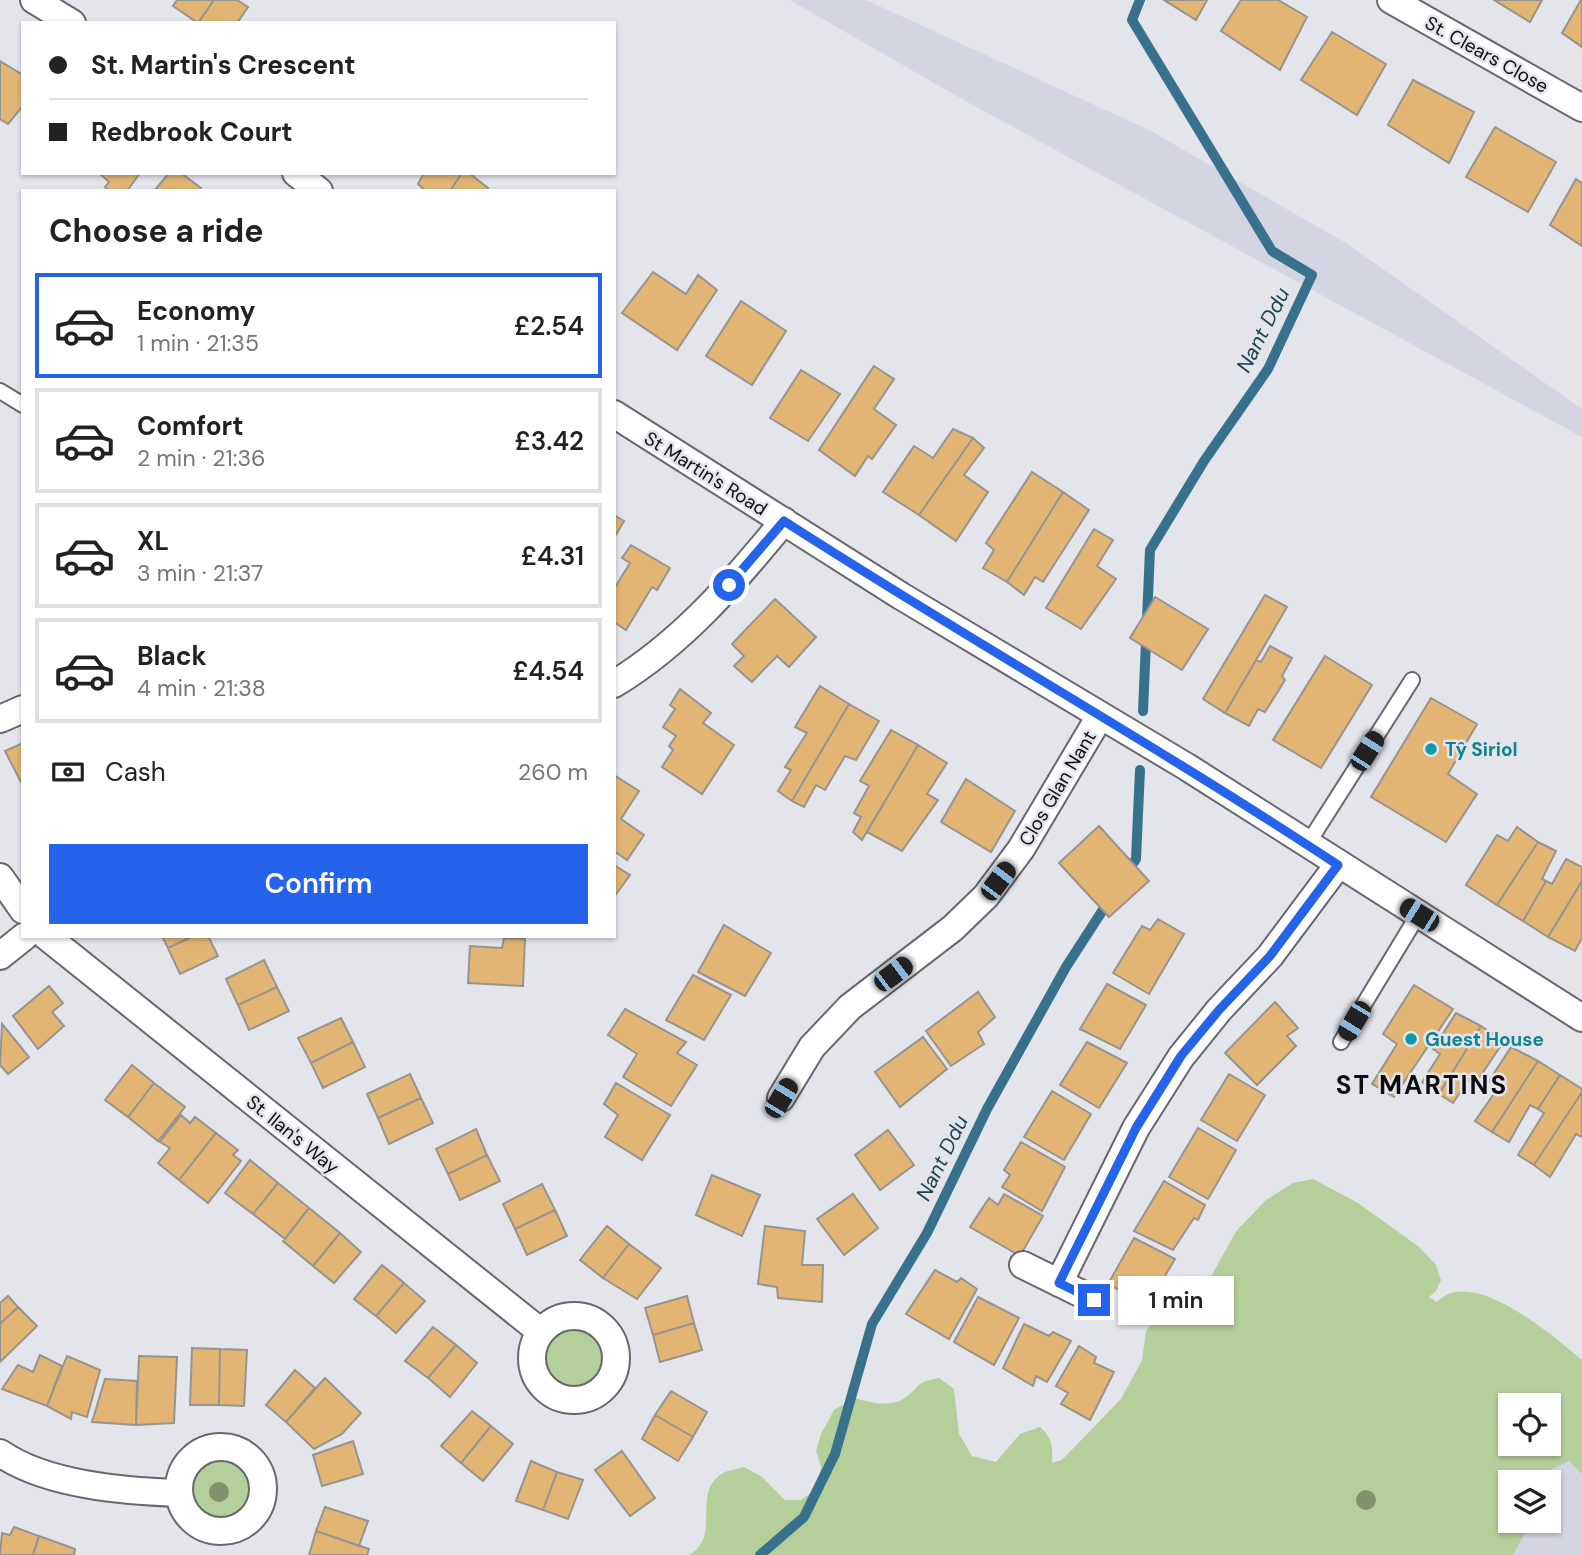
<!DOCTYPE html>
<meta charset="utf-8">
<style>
:root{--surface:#fff;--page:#f6f6f6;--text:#222;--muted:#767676;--line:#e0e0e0;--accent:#2563eb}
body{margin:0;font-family:"DM Sans",sans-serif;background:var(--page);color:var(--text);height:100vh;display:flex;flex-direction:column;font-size:26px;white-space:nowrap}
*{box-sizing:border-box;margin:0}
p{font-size:23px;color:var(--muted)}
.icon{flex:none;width:38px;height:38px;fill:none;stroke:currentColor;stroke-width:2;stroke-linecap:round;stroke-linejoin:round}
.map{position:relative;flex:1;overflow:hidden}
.drawer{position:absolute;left:21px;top:189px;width:595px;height:749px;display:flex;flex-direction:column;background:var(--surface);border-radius:0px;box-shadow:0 2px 5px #0004}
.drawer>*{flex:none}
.top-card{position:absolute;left:21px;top:21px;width:595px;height:154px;border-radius:0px;box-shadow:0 2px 5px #0004;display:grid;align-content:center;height:154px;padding:0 28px;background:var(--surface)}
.buttons{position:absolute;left:1498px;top:1393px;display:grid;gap:14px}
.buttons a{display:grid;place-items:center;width:63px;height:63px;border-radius:0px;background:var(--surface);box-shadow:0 2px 5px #0004;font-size:35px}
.end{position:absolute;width:32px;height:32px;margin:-16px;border:9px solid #2563eb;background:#fff;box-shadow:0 0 0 4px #fff}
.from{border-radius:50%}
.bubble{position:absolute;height:49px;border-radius:0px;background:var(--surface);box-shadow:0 2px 5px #0004;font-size:23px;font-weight:600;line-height:49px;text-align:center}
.car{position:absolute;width:21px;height:42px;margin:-21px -10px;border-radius:9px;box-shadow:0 0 5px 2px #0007;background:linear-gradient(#222 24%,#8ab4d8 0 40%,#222 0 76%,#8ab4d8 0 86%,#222 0)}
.top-card b{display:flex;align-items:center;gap:24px;height:66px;font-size:26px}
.top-card b+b{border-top:2px solid var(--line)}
.top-card i{width:18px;height:18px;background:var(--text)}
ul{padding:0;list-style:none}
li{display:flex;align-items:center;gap:21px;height:105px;margin:0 14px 10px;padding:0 14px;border:4px solid var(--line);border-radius:0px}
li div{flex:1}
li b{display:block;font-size:26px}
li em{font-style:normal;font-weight:600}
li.on{border-color:var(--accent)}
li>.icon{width:63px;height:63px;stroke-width:1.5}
h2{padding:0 28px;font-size:32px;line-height:84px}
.pay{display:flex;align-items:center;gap:18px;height:77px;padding:0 28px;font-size:26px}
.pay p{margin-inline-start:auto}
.button{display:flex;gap:14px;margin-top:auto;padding:14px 28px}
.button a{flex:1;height:80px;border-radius:0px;background:var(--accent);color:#fff;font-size:28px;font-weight:600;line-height:80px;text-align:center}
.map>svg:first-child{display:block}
</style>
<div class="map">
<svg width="1582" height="1555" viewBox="0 0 1582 1555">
<rect width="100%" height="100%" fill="#e4e4eb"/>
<!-- built -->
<path fill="#d4d5e2" d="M790 0H866L1149 130 1346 243 1582 409V437L960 98Z
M1582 1426V1555H1488L1510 1521H1549V1482H1525Z"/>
<!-- green -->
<path fill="#b4cf9a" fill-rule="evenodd" d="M1313 1179 1358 1203 1419 1247 1436 1265 1441 1280 1436 1291 1429 1297 1437 1302C1472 1265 1553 1336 1582 1360V1474L1569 1461 1551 1469 1547 1482H1510V1521H1531L1513 1555H689C723 1536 690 1492 723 1473 729 1470 738 1469 744 1467L762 1477 785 1500H801L818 1488 821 1467 816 1451 821 1434 834 1410 855 1398C870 1403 892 1408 906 1397 924 1384 913 1383 939 1378L954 1389 959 1434 972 1456 996 1462 1020 1434 1040 1427C1052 1437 1053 1447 1052 1463L1062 1460 1121 1399 1142 1360 1146 1331 1163 1308 1209 1280 1237 1230 1266 1200 1293 1183ZM1549 1405V1444H1510V1405Z
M532 1358a42 42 0 1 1 84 0a42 42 0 1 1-84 0Z
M179 1489a42 42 0 1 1 84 0a42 42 0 1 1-84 0Z"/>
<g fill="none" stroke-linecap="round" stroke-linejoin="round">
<!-- stream -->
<path stroke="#38718c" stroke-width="10" d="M1140 0 1132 20 1272 251 1312 275 1268 369 1204 461 1150 550 1143 711
M1126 874 1136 859 1140 770
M760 1555 804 1517 835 1454 872 1324 927 1233 987 1109 1066 967 1108 902"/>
</g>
<!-- building -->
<path fill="#e2b575" stroke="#97948e" stroke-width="2" d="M177 0H214L198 23 173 6Z
M214 0H237L248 7 237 23H198Z
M1164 0H1207L1196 20Z
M1241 0H1278L1307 17 1280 70 1221 31Z
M1494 0H1542L1530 22Z
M1581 0H1582V47L1562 33Z
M1332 32 1386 64 1357 115 1301 80Z
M0 61 23 75V106L8 124 0 119Z
M1413 80 1474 112 1449 163 1388 125Z
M1495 127 1556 162 1528 212 1466 177Z
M99 173H140L127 191H109L105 187 109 182Z
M169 173H181L201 188 199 191H154Z
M424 173H462L450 191H426L418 184Z
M462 173H469L488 188 486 191H450Z
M1576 179 1582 183V246L1550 225Z
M653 272 686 294 698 275 717 290 677 350 622 313Z
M741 301 786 331 752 385 706 356Z
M874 366 894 379 874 409 896 425 872 459 868 456 855 476 819 450Z
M801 370 840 394 808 441 770 418Z
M953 429 973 438 919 515 883 492 914 446 933 458Z
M973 438 984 448 964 475 988 492 956 541 919 515Z
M1032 472 1063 492 1007 582 983 568 994 550 986 543Z
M1063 492 1089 510 1043 582 1035 577 1024 595 1007 582Z
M614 515 624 521 614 538Z
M1094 529 1113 540 1097 566 1116 579 1081 629 1046 608Z
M631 545 670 568 657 590 652 587 626 630 614 622V589L630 563 622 558Z
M1265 595 1287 607 1225 713 1203 699Z
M1155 597 1208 629 1182 670 1130 638Z
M775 599 816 637 789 667 777 656 752 682 734 666 744 656 732 644Z
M1270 646 1292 658 1282 676 1285 680 1265 712 1258 709 1249 726 1225 713 1256 660 1261 662Z
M1325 656 1372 685 1321 768 1273 740Z
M820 686 849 704 792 801 778 791 791 770 785 767 807 733 795 727Z
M680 689 711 713 703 723 734 745 702 794 662 767 673 750 669 746 676 736 663 727 675 709 670 705Z
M1431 698 1477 724 1448 774 1477 794 1446 842 1371 797Z
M849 704 879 721 856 760 845 756 825 790 816 785 804 807 792 801Z
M891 730 918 745 862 840 853 832 861 817 854 813 869 786 860 781Z
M23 743V786L5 751Z
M918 745 947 763 927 794 938 800 902 851 867 832Z
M614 775 639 791 621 819 644 835 627 860 614 851Z
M966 779 1015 811 991 852 941 822Z
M1099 826 1149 881 1109 917 1059 863Z
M1517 827 1538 842 1497 905 1466 885 1497 835 1508 841Z
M1538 842 1556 851 1542 879 1546 881 1523 921 1497 905Z
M1566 859 1582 867V881L1548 937 1523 921 1546 881 1552 884Z
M614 865 630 875 614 897Z
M1582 881V938L1575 951 1548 937Z
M1158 919 1184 934 1149 994 1113 973 1142 926 1150 930Z
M724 925 771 953 745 996 698 972Z
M162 936H193L168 948Z
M193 936H208L218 956 180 974 168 948Z
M504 938 525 939 523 986 468 983 470 946 502 948Z
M264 960 277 987 238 1005 226 979Z
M693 975 731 995 704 1040 666 1020Z
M1107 984 1146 1005 1120 1049 1080 1029Z
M1414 985 1453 1009 1394 1097 1372 1084 1397 1044 1383 1034Z
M49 986 63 1003 52 1012 64 1026 38 1049 13 1016Z
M277 987 289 1011 249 1030 238 1005Z
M978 992 995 1017 978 1032 984 1044 951 1066 926 1031Z
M1275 1002 1298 1028 1287 1036 1296 1046 1257 1085 1225 1053Z
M625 1009 686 1042 677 1053 697 1065 671 1106 623 1077 637 1054 608 1035Z
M1456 1013 1481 1026 1439 1094 1422 1082 1440 1054 1433 1049Z
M341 1018 353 1042 311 1063 298 1038Z
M2 1024 29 1057 8 1074 0 1065Z
M1481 1026 1504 1041 1479 1078 1473 1074 1453 1103 1439 1094Z
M923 1037 947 1069 900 1107 875 1072Z
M353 1042 365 1067 323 1088 311 1063Z
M1087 1042 1127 1063 1099 1108 1060 1085Z
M1511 1047 1538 1061 1492 1132 1475 1121 1498 1088 1489 1081Z
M1538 1061 1560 1075 1538 1109 1530 1105 1509 1142 1492 1132Z
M132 1065 154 1083 128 1117 105 1100Z
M410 1074 421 1098 378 1118 367 1094Z
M1229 1074 1265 1095 1237 1141 1201 1120Z
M1560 1075 1582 1089V1092L1534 1165 1518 1155 1544 1113 1538 1109Z
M154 1083 185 1107 158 1141 128 1117Z
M616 1083 670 1115 642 1160 605 1137 618 1115 604 1104Z
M1052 1091 1091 1114 1064 1160 1024 1137Z
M1582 1092V1137L1576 1134 1550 1177 1534 1165Z
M421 1098 433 1123 389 1144 378 1118Z
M181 1115 190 1123 195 1117 216 1133 179 1180 158 1163 170 1148 160 1142Z
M1198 1128 1236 1150 1208 1199 1169 1177Z
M476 1129 487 1155 448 1174 436 1149Z
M888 1130 914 1165 880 1190 855 1155Z
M216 1133 238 1150 233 1155 241 1161 208 1203 179 1180Z
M1021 1142 1065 1167 1042 1211 1002 1187 1010 1175 1004 1170Z
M487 1155 500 1181 460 1200 448 1174Z
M250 1160 278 1183 253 1214 225 1193Z
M712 1175 760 1195 742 1236 696 1215Z
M1164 1181 1205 1205 1198 1220 1194 1218 1173 1250 1134 1231Z
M278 1183 309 1208 285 1239 253 1214Z
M542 1184 555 1210 515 1229 503 1204Z
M853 1194 878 1228 844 1255 817 1219Z
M1004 1194 1043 1216 1020 1256 970 1227 989 1198 998 1205Z
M309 1208 340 1233 313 1266 283 1241Z
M555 1210 567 1236 527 1255 515 1229Z
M607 1226 629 1244 603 1278 580 1260Z
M765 1226 805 1231 802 1265H823L822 1302 778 1298 777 1287 758 1284Z
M340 1233 361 1252 334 1283 313 1266Z
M1134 1238 1175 1259 1162 1281 1158 1279 1145 1304 1108 1284Z
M629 1244 661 1268 637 1299 603 1278Z
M382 1265 404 1283 376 1316 354 1299Z
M935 1270 957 1282 961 1278 977 1289 949 1339 906 1314Z
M404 1283 425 1301 396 1333 376 1316Z
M8 1296 18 1307 0 1324V1303Z
M687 1296 694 1323 653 1335 645 1308Z
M978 1297 1019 1318 994 1365 954 1342Z
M18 1307 37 1326 0 1362V1324Z
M694 1323 702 1350 660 1362 653 1335Z
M1024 1324 1049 1336 1053 1332 1071 1341 1047 1382 1036 1376 1033 1386 1003 1368Z
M433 1327 456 1345 428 1378 405 1361Z
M456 1345 477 1363 450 1397 428 1378Z
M1079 1346 1096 1357 1094 1363 1114 1372 1090 1420 1061 1404 1068 1393 1056 1386Z
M192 1348 220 1349 219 1405H190Z
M220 1349 247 1350 244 1406 219 1405Z
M40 1355 62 1366 47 1406 2 1389 18 1365 33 1372Z
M67 1356 100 1370 87 1417 72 1412 71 1419 47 1406Z
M139 1356 177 1357 174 1423 136 1425Z
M295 1370 315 1388 286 1422 266 1405Z
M325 1378 361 1413 342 1434 314 1449 286 1422Z
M105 1379 137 1381 136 1425 92 1422Z
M671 1391 707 1412 693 1437 655 1415Z
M472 1411 491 1426 461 1463 441 1446Z
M655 1415 693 1437 678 1461 642 1439Z
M491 1426 513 1444 483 1481 461 1463Z
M353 1441 363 1474 322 1486 313 1455Z
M622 1451 655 1498 630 1516 595 1470Z
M531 1461 557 1472 543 1510 516 1501Z
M557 1472 583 1480 568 1519 543 1510Z
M325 1507 368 1521 359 1546 316 1531Z
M14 1527 39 1536 33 1555H0L2 1533 10 1535Z
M316 1531 369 1549 367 1555H309Z
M39 1536 75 1549 74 1555H33Z"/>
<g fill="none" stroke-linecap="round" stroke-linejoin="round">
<!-- service casing -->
<g stroke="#67676d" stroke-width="18">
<path id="service" d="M0 391 23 405
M1307 845 1412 680
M1341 1042 1418 915"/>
</g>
<!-- minor casing -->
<g stroke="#67676d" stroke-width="30">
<path id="minor" d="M34 0 72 23
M1391 0 1582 108
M296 173 319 191
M614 414 901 596 1187 767 1582 1018
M614 684C683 642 733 583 784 521
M0 719 23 709
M0 877 23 910
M46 936 541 1332
M0 956 25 936
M781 1098 812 1047 850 1007 953 928 986 896 1021 849 1100 716
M1023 1265 1094 1300
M1059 1283 1136 1128 1181 1057 1219 1010 1270 956 1338 865
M532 1358a42 42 0 1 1 84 0a42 42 0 1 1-84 0Z
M179 1489a42 42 0 1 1 84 0a42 42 0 1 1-84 0Z
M0 1453C46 1485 124 1491 178 1493"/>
</g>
<!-- service -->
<use href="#service" stroke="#fff" stroke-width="14"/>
<!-- minor -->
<use href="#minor" stroke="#fff" stroke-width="26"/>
</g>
<!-- trees -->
<g fill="#81916b">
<circle cx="219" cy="1492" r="10"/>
<circle cx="1366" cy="1500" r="10"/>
</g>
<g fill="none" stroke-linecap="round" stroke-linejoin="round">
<!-- route -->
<path stroke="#2563eb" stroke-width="9" d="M729 585 784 521C967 639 1156 745 1338 865L1270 956 1219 1010 1181 1056 1136 1128 1059 1283 1094 1300"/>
</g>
<!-- markers -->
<g fill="#0f9aa8" stroke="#e4e4eb" stroke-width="2.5">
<circle cx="1431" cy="749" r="7"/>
<circle cx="1411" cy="1039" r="7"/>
</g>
<g text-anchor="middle" stroke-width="5" stroke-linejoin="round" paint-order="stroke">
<!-- street labels -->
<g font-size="19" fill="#0e0e11" stroke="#e4e4eb">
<text transform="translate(1487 54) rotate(29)" y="7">St. Clears Close</text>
<text transform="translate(706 473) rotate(32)" y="7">St Martin's Road</text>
<text transform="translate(1057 788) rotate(-59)" y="7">Clos Glan Nant</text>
<text transform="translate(293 1134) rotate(39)" y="7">St. Ilan's Way</text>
</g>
<!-- culture labels -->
<g font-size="19" font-weight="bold" fill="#0d838f" stroke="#e4e4eb" text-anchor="start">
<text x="1445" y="756">Tŷ Siriol</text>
<text x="1425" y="1046">Guest House</text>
</g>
<!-- water labels -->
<g font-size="21" font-style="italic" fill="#1d4252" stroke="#e4e4eb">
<text transform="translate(1263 330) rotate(-63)" y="7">Nant Ddu</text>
<text transform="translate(942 1158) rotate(-64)" y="7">Nant Ddu</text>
</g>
<!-- district labels -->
<g font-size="26" font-weight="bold" letter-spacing="2" fill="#0e0e11" stroke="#e4e4eb">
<text x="1422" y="1094">ST MARTINS</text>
</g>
</g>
</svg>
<div class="buttons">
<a><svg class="icon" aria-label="locate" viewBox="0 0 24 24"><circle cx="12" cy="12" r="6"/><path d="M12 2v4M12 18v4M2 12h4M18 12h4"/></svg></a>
<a><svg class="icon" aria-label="layers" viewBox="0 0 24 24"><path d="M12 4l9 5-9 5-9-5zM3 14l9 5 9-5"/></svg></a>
</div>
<i class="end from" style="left:729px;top:585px"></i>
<i class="end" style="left:1094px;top:1300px"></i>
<div class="bubble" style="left:1118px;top:1276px;width:116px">1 min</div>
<i class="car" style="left:1367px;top:751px;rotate:32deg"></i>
<i class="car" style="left:998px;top:881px;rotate:37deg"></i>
<i class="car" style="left:1419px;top:915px;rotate:302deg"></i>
<i class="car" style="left:893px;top:974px;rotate:53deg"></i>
<i class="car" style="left:1354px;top:1021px;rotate:211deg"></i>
<i class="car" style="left:781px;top:1098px;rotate:31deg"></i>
<div class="top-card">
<b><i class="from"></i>St. Martin's Crescent</b>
<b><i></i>Redbrook Court</b>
</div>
<section class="drawer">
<h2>Choose a ride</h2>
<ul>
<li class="on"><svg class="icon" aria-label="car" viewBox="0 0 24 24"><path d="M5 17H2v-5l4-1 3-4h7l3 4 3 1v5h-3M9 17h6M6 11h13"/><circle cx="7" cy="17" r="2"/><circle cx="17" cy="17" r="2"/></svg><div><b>Economy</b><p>1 min · 21:35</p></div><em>£2.54</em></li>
<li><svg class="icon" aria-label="car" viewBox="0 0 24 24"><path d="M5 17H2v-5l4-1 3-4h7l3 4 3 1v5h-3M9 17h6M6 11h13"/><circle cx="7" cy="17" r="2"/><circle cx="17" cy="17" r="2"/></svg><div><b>Comfort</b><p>2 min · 21:36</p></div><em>£3.42</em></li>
<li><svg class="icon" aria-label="car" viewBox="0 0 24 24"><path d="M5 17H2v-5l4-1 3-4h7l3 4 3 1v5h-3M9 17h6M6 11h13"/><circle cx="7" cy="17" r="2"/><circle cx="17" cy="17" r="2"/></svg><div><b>XL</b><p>3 min · 21:37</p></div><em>£4.31</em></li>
<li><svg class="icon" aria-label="car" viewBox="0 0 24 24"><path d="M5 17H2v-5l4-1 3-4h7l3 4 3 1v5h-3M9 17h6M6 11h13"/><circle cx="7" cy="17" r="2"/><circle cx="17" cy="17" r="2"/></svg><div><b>Black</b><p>4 min · 21:38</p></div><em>£4.54</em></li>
</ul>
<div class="pay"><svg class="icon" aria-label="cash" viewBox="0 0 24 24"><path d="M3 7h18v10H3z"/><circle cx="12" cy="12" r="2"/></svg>Cash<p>260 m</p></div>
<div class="button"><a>Confirm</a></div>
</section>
</div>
